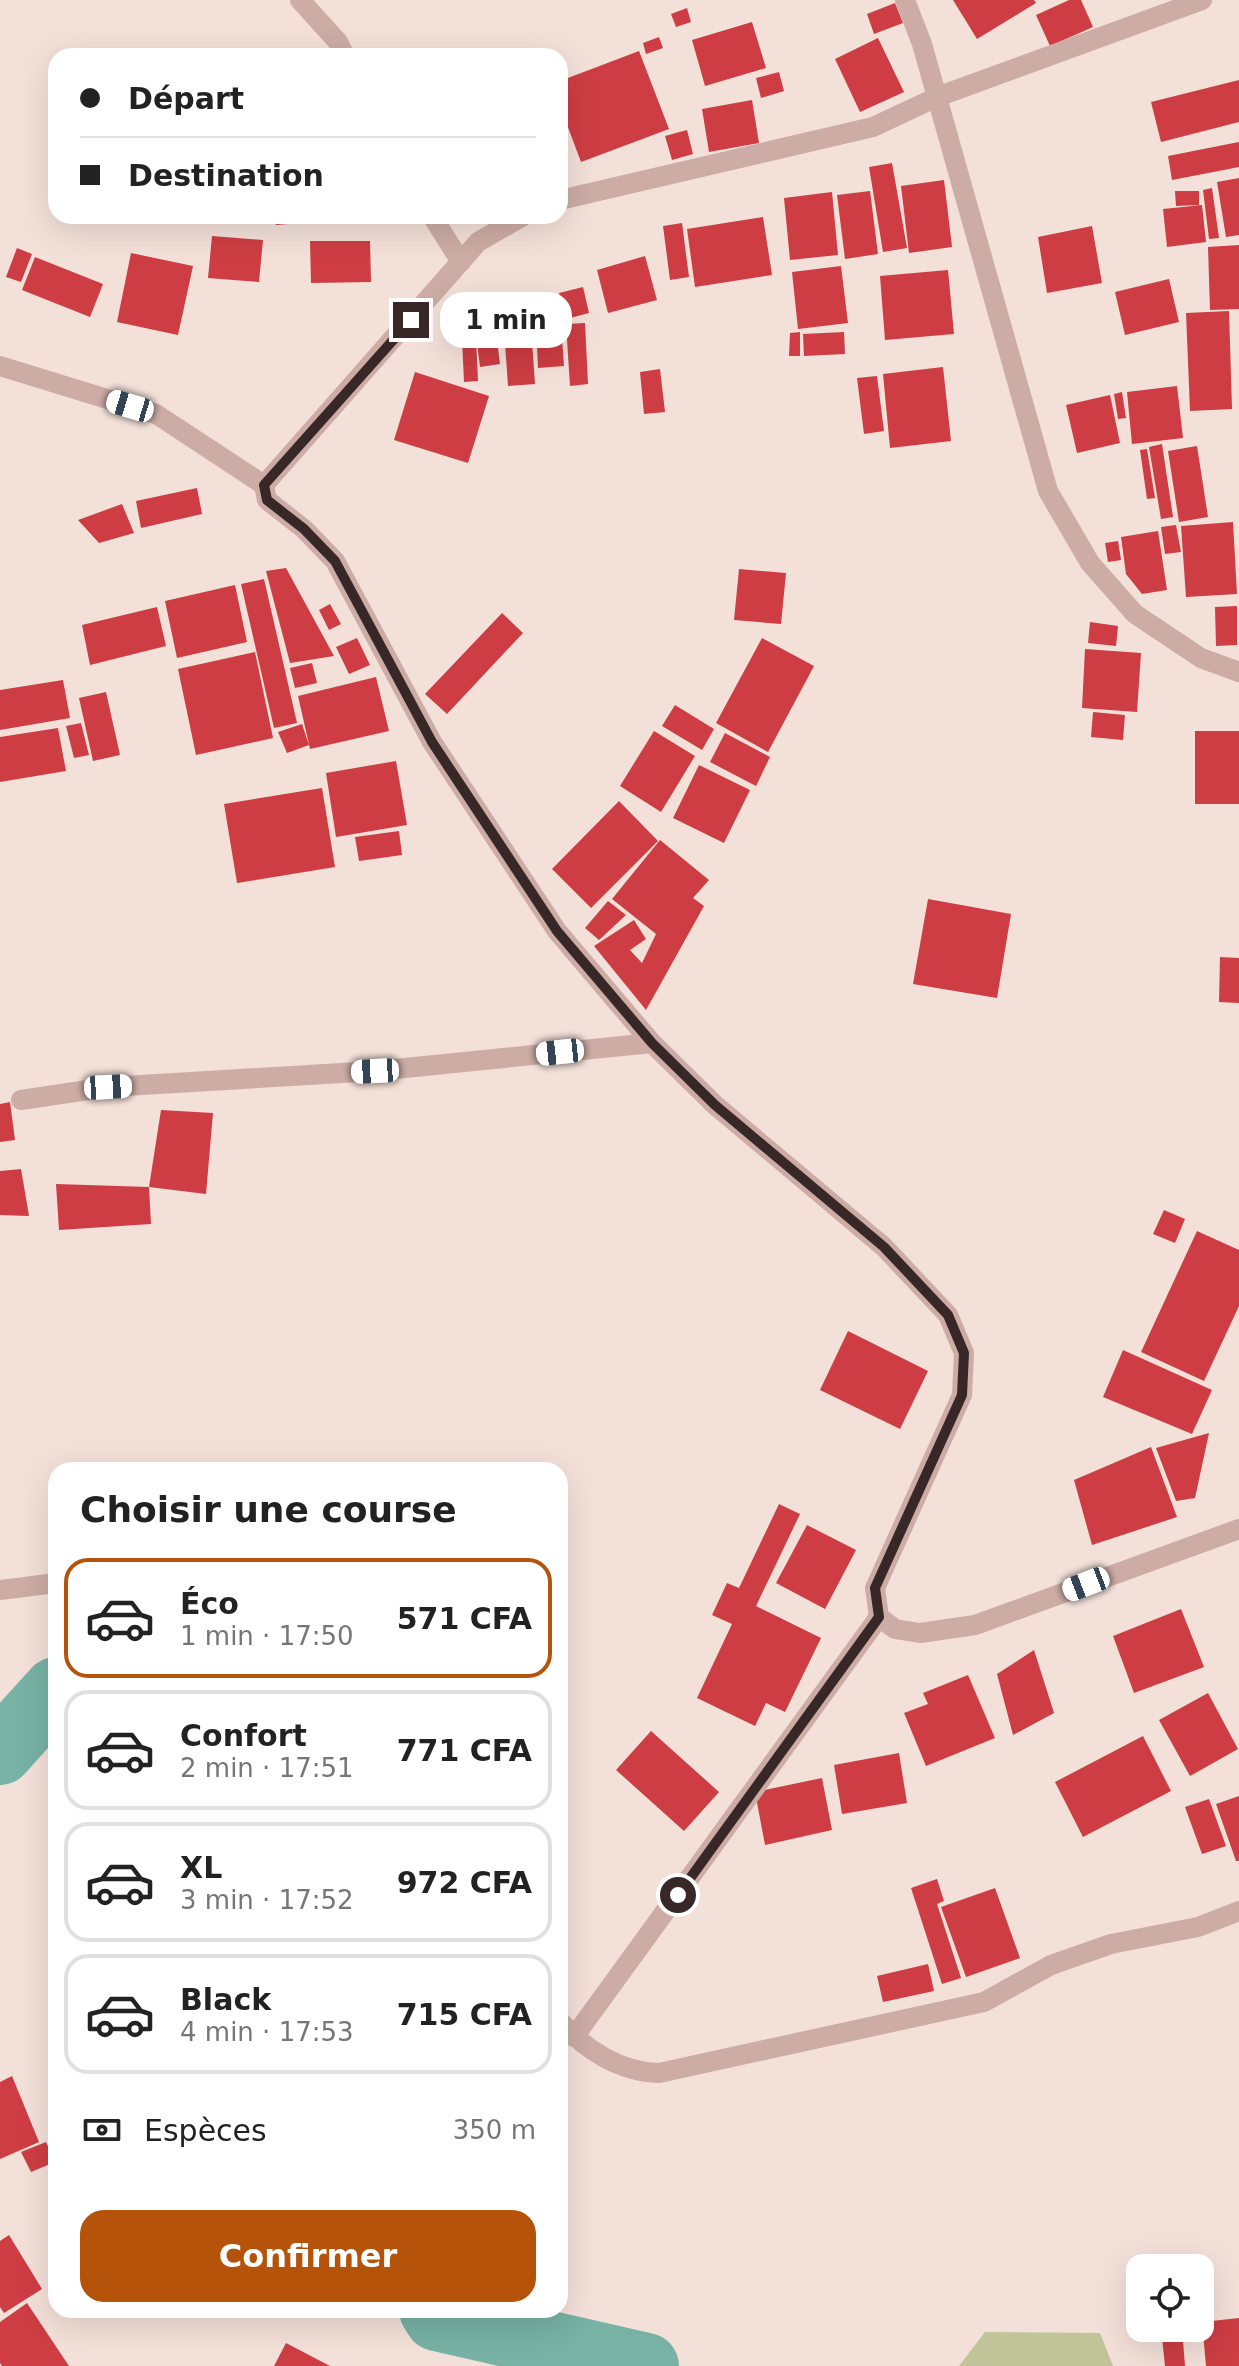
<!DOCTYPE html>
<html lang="fr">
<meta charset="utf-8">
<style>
:root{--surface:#fff;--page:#f6f6f6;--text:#222;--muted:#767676;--line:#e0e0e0;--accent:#b45309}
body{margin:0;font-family:"DejaVu Sans",sans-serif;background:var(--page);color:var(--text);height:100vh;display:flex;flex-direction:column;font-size:30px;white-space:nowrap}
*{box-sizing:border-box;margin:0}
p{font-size:26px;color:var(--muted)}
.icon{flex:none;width:44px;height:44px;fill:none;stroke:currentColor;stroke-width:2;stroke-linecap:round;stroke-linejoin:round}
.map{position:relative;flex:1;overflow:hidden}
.sheet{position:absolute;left:48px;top:1462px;width:520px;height:856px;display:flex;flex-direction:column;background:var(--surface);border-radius:24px;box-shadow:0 8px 32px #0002}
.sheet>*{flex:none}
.top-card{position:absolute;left:48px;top:48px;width:520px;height:176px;border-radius:24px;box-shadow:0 8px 32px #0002;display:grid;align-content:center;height:176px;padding:0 32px;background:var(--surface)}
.controls{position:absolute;left:1126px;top:2254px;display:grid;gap:16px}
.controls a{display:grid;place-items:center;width:88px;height:88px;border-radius:16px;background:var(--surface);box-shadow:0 8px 32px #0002;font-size:40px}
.end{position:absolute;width:36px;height:36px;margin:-18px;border:10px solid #372727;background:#fff;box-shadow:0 0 0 4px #fff}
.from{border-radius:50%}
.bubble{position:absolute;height:56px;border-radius:24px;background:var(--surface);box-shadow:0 8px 32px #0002;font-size:26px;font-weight:600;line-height:56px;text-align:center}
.car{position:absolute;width:24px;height:48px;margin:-24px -12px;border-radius:10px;box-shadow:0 0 6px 2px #0007;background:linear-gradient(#fff 24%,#345 0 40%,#fff 0 76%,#345 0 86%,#fff 0)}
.top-card b{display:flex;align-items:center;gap:28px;height:76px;font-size:30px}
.top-card b+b{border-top:2px solid var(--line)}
.top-card i{width:20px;height:20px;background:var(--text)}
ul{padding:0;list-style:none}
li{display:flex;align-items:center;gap:24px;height:120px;margin:0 16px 12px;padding:0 16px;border:4px solid var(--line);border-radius:24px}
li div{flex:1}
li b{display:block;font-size:30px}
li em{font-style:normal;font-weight:600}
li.on{border-color:var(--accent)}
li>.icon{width:72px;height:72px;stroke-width:1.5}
h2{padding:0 32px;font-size:36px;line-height:96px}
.pay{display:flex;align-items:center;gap:20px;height:88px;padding:0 32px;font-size:30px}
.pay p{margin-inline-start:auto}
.action{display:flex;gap:16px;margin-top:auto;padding:16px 32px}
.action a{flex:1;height:92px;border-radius:24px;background:var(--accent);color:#fff;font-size:32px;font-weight:600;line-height:92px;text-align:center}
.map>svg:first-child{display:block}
</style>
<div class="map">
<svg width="1239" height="2366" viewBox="0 0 1239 2366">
<rect width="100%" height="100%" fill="#f3e0d9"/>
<!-- green -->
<path fill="#c1c399" d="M985 2332 1100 2333 1113 2366H959Z"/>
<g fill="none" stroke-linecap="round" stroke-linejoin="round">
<!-- river -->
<path stroke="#77b2a4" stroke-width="66" d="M0 1752 56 1690
M432 2310 437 2318 646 2366"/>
</g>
<!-- building -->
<path fill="#cd3d43" d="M953 0H1034L1036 3 977 39Z
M1069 0H1081L1093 27 1050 46 1036 15Z
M895 3 903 23 874 34 867 14Z
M687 8 691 22 676 27 671 14Z
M752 22 766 68 705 86 692 40Z
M659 37 663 48 646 54 643 43Z
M878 38 904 92 860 112 835 59Z
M639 51 669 129 581 162 560 106V81Z
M779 72 784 91 761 98 756 78Z
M1239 80V122L1161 142 1151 102Z
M752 100 759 143 709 152 702 109Z
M687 130 693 154 672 160 665 136Z
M1239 142V167L1172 180 1168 156Z
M892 163 907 248 883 252 869 167Z
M1239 178V235L1226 237 1217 182Z
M944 180 952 247 909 253 901 186Z
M1212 188 1219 238 1209 239 1203 190Z
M870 191 878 254 845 259 837 195Z
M1175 191H1199V205L1176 206Z
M832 192 838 255 790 260 784 198Z
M1202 205 1206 242 1167 247 1163 209Z
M275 216H360V218L276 225Z
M763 217 772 275 695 287 687 229Z
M682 223 689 277 670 280 663 226Z
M1092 226 1102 283 1047 293 1038 237Z
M212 236 263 240 259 282 208 278Z
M310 241H370L371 282 311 283Z
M1239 245V309L1210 310 1208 247Z
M17 248 32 254 21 282 6 277Z
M131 253 193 266 178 335 117 322Z
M645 256 657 300 608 313 597 270Z
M35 257 103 284 90 317 22 290Z
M841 266 848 323 798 329 792 272Z
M948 270 954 334 885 340 880 276Z
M1169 279 1179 322 1125 335 1115 292Z
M583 287 589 313 566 319 559 293Z
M1229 311 1232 409 1190 411 1186 313Z
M530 313 535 384 508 386 503 315Z
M585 323 588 384 570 386 566 324Z
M561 324 564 366 538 368 536 325Z
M800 332V356H789L790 333Z
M844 332 845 354 804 356 803 334Z
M462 339H476L478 381 464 382Z
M497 340 500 364 480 367 477 343Z
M943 367 951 441 890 448 883 374Z
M660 369 665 412 644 414 640 372Z
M415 372 489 396 468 463 394 440Z
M877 376 884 431 864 434 857 378Z
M1177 386 1183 438 1132 444 1127 392Z
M1122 392 1126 418 1118 419 1114 394Z
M1110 395 1120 443 1077 453 1066 405Z
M1162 444 1173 517 1161 519 1149 447Z
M1197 446 1208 517 1179 522 1168 451Z
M1147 449 1155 498 1147 499 1140 450Z
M197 488 202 514 141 528 136 501Z
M122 504 134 533 99 543 78 520Z
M1233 522 1237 594 1186 597 1181 526Z
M1176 525 1181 552 1165 554 1161 527Z
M1158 531 1167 590 1142 594 1126 574 1121 537Z
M1118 541 1121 560 1108 562 1105 543Z
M286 568 334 656 290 663 266 571Z
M739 569 786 573 781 624 734 620Z
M264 579 297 723 274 728 241 584Z
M235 585 247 642 177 658 165 601Z
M330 604 341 624 329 630 319 610Z
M1237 606V645L1216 646 1215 607Z
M157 607 166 646 90 665 82 625Z
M502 613 523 633 447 714 425 694Z
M1090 622 1118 626 1116 646 1088 643Z
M357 638 370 665 349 674 336 647Z
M762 638 814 666 768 752 716 723Z
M1085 649 1141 653 1137 712 1082 708Z
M255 652 273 738 196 755 178 669Z
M312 663 317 683 295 688 290 668Z
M376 677 389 731 310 749 298 696Z
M63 680 70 718 0 730V690Z
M106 692 120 755 93 761 79 698Z
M675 705 714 729 702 750 662 726Z
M1093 712 1125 715 1123 740 1091 737Z
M81 723 89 755 74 758 66 726Z
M302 724 309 745 287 753 278 732Z
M58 728 66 771 0 782V737Z
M654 731 695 756 661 812 620 786Z
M1195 731H1239V804H1195Z
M725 733 770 757 756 786 710 762Z
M396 761 407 825 336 837 326 773Z
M699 765 750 790 724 843 673 818Z
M322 788 335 867 237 883 224 804Z
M619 801 658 841 591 908 552 869Z
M399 831 402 855 359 861 355 837Z
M660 840 709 880 693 898 704 906 646 1010 594 946 634 920 646 939 630 950 642 963 656 934 612 899Z
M928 899 1011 914 997 998 913 984Z
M608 901 626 915 599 940 585 928Z
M1220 957 1239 958V1003L1219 1002Z
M10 1102 15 1140 0 1142V1104Z
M161 1110 213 1113 206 1194 149 1187 151 1224 59 1230 56 1184 149 1187Z
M21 1169 29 1216 0 1215V1171Z
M1164 1210 1185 1219 1175 1243 1153 1234Z
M1197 1231 1239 1250V1306L1204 1381 1141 1352Z
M848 1331 928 1371 900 1429 820 1390Z
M1123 1350 1212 1390 1192 1434 1103 1397Z
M1209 1433 1195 1498 1176 1501 1156 1448Z
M1151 1447 1177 1517 1092 1545 1074 1480Z
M779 1504 800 1514 756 1606 821 1638 785 1712 766 1703 755 1726 697 1698 732 1624 712 1615 727 1583 739 1588Z
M807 1525 856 1550 825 1609 776 1583Z
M1181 1609 1204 1667 1134 1693 1113 1636Z
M1034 1650 1054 1713 1013 1735 997 1674Z
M968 1675 995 1738 926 1766 904 1713 928 1704 923 1693Z
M1208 1693 1238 1749 1190 1776 1159 1720Z
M651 1731 719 1792 684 1831 616 1770Z
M1143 1736 1171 1791 1083 1837 1055 1782Z
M899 1753 907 1803 842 1814 834 1765Z
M822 1778 832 1830 765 1845 755 1792Z
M1239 1796V1861H1236L1216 1804Z
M1209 1799 1226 1846 1202 1854 1185 1807Z
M937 1879 944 1901 937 1904 961 1978 942 1984 911 1888Z
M995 1888 1020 1958 966 1977 941 1907Z
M928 1964 934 1991 883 2002 877 1976Z
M12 2076 39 2142 0 2159V2082Z
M46 2142 55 2162 31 2172 21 2152Z
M9 2235 42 2289 4 2313 0 2307V2241Z
M27 2303 69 2366H2L0 2363V2322Z
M1239 2318V2366H1206L1202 2322Z
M1161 2328H1182L1185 2366H1165Z
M286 2343 330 2366H274Z"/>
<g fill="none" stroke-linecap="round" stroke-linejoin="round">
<!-- minor -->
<path stroke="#ccaca5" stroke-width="20" d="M300 0 338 42 345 56
M905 0 922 44 1048 491 1090 563 1135 614 1201 658 1239 672
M560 200 873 127 937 97 1202 0
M432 216 461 262
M523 216 478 242 264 485 267 500 304 529 335 561 432 742 557 931 652 1043 715 1105 884 1247 948 1315 964 1353 962 1395 875 1588 879 1617 895 1629 920 1633 975 1625 1239 1529
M0 366 156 414 264 485
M21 1100 108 1087 375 1071 652 1043
M0 1590 56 1583
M560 2021C585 2050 620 2072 659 2073L984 2002 1051 1965 1111 1944 1198 1927 1239 1911
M574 2037 879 1617"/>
</g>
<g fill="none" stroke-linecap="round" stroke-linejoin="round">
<!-- route -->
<path stroke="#372727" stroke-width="10" d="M411 320 264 485 267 500 304 529 335 561 432 742 557 931 652 1043 715 1105 884 1247 948 1315 964 1353 962 1395 875 1588 879 1617 678 1895"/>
</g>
</svg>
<div class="controls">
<a><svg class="icon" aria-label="locate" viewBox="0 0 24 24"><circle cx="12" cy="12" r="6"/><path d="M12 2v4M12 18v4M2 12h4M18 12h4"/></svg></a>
</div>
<i class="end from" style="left:678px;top:1895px"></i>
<i class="end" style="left:411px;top:320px"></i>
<div class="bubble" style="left:440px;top:292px;width:132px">1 min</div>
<i class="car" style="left:130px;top:406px;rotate:287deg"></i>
<i class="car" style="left:560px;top:1052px;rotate:264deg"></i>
<i class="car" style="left:375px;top:1071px;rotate:267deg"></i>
<i class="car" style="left:108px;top:1087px;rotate:87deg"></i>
<i class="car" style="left:1086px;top:1584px;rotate:249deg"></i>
<div class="top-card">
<b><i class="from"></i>Départ</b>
<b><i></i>Destination</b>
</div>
<section class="sheet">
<h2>Choisir une course</h2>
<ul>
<li class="on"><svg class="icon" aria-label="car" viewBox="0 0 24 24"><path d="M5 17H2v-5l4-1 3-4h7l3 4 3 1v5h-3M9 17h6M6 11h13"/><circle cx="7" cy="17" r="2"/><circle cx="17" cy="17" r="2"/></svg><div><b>Éco</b><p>1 min · 17:50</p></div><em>571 CFA</em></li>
<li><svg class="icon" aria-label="car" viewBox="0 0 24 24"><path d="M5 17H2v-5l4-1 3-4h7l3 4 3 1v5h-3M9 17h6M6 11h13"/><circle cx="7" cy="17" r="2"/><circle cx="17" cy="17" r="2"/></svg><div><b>Confort</b><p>2 min · 17:51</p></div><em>771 CFA</em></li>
<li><svg class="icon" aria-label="car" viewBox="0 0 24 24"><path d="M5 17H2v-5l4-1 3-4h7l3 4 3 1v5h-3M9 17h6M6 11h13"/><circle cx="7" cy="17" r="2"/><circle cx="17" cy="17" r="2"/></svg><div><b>XL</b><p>3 min · 17:52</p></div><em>972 CFA</em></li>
<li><svg class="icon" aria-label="car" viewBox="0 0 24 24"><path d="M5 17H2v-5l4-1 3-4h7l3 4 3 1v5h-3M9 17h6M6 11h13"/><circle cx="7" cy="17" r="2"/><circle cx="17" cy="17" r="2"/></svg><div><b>Black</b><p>4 min · 17:53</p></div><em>715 CFA</em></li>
</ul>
<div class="pay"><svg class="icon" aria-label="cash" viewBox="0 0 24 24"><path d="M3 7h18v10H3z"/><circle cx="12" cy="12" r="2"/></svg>Espèces<p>350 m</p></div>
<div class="action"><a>Confirmer</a></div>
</section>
</div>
